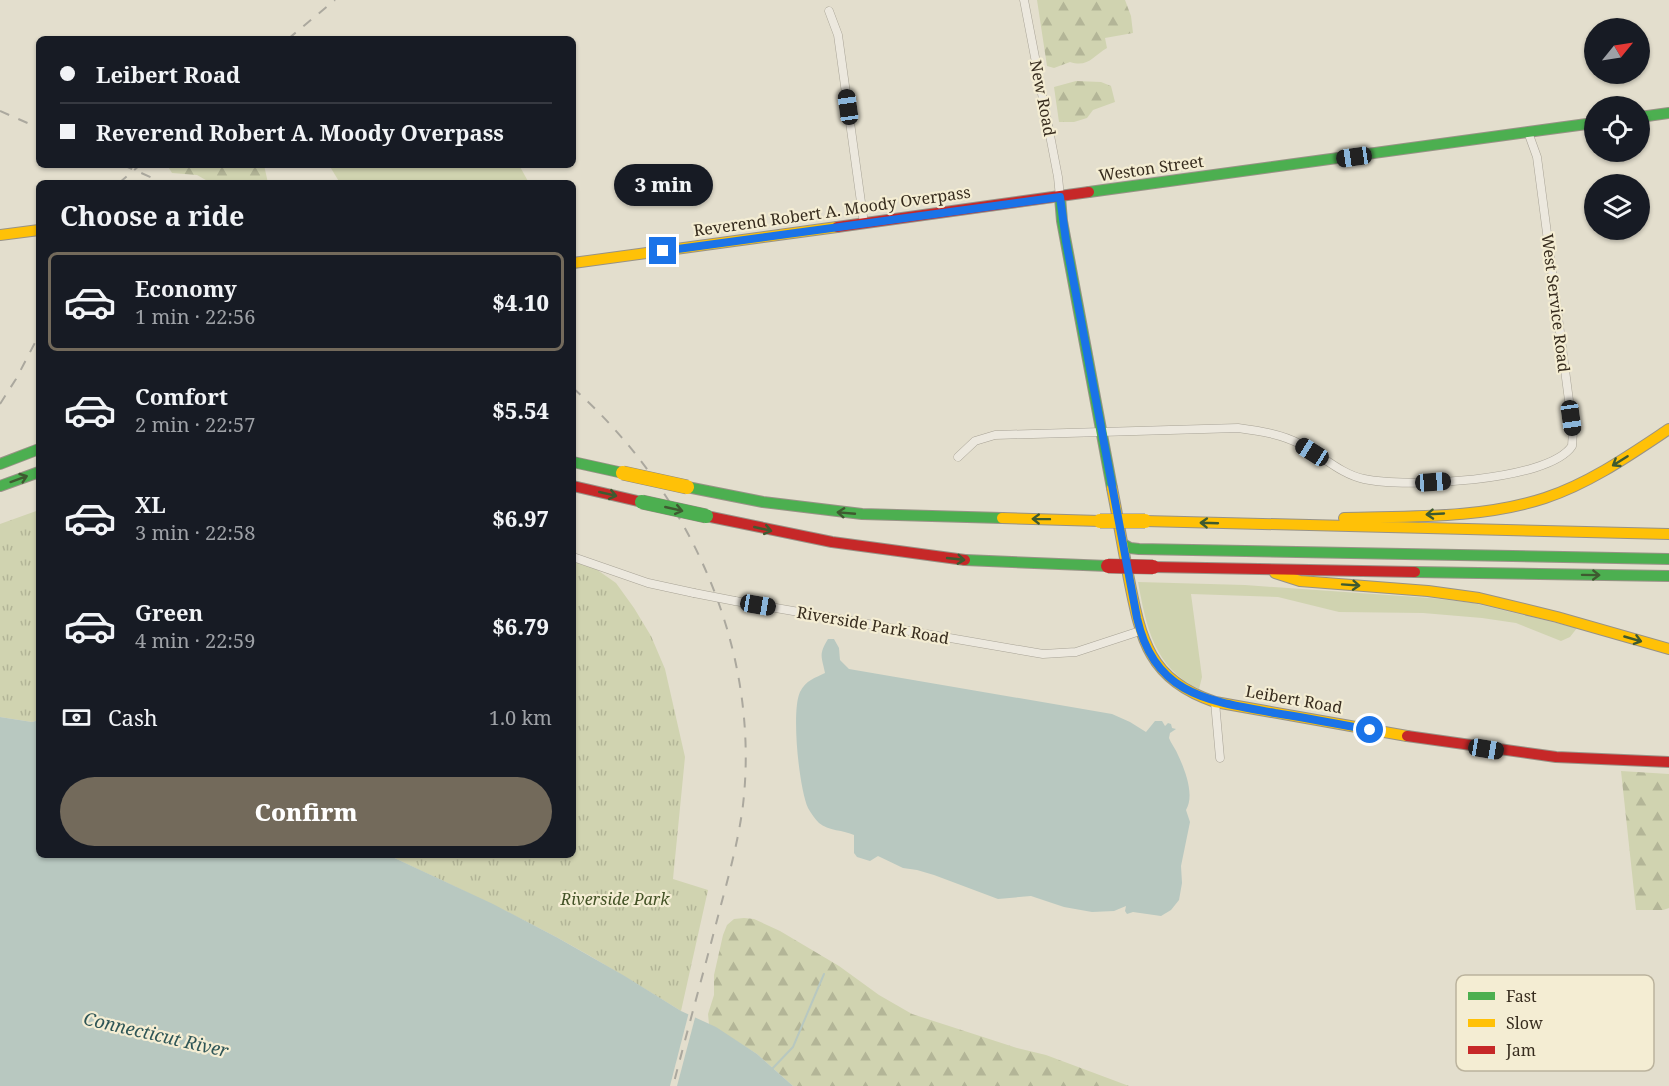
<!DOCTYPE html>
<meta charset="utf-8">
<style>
:root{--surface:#171b24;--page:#20242c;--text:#f1f3f6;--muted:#9ea1a6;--line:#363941;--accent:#736a5b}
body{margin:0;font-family:"Noto Serif",serif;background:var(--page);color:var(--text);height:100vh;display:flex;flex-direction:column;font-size:22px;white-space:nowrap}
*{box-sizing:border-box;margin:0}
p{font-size:20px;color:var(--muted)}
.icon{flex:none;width:33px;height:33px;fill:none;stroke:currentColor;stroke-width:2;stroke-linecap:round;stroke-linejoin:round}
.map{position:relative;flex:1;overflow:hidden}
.panel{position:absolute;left:36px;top:180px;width:540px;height:678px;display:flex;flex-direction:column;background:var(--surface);border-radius:9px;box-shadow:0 2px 4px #0004}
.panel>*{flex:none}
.hud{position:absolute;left:36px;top:36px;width:540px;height:132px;border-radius:9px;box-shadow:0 2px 4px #0004;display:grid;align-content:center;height:132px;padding:0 24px;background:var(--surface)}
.needle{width:39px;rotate:60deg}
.fabs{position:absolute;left:1584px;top:18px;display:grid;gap:12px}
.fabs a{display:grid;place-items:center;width:66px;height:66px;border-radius:50%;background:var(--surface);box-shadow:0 2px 4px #0004;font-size:30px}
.end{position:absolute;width:27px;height:27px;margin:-14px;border:8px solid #1a73e8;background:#fff;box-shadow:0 0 0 3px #fff}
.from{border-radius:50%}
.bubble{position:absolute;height:42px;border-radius:21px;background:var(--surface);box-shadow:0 2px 4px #0004;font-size:20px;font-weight:800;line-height:42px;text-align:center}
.car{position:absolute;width:18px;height:36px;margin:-18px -9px;border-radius:8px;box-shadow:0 0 4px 2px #0007;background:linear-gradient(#222 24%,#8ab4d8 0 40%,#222 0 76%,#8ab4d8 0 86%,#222 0)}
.hud b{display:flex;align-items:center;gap:21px;height:57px;font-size:22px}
.hud b+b{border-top:2px solid var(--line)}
.hud i{width:15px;height:15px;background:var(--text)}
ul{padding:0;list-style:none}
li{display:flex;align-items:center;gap:18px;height:99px;margin:0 12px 9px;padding:0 12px;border:3px solid transparent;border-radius:9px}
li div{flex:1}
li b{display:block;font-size:22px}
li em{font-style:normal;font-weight:800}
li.selected{border-color:var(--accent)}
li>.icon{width:54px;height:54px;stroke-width:1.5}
h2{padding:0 24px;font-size:27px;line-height:72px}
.pay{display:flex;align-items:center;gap:15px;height:66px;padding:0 24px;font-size:22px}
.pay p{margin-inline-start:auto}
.primary-button{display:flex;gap:12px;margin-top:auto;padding:12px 24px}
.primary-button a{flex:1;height:69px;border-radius:36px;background:var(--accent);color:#fff;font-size:24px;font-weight:800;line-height:69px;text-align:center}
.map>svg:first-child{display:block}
</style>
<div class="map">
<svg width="1669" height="1086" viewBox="0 0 1669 1086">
<defs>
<pattern id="forest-firs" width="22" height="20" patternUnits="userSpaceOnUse" patternTransform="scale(1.5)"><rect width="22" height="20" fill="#d0d3b0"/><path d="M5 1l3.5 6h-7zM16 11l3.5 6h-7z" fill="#b3b597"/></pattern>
<pattern id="park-tufts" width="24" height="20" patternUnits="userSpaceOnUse" patternTransform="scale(1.5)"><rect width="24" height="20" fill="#d0d3b0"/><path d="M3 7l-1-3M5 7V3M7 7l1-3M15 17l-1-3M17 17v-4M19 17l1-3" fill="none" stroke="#b3b597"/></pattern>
</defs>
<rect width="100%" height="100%" fill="#e3decd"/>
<!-- grass -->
<path fill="#d0d3b0" d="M329 165H519L529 183H340Z
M1138 582 1245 585 1431 598 1473 603 1577 628 1570 637 1561 641 1516 623 1482 618 1423 613 1339 612 1278 597 1191 594 1202 677 1199 689C1154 668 1146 626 1138 582Z"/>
<!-- forest -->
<path fill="url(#forest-firs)" d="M1037 0H1125L1131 16 1133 33 1105 38 1107 48C1093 56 1088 68 1070 62L1054 68 1047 66Z
M1076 81 1101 82 1111 86 1115 102 1093 110 1087 118 1074 122H1059L1054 87Z
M167 165H264L268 183H211L197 175 172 173Z
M1621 771 1669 774V908L1663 910H1636Z
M744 918 754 919 780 931 839 966 879 995 912 1014 1017 1048 1046 1055 1129 1086H793L757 1054 709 1024 708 1014 714 995V975L723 935 727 925 734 919Z"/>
<!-- park -->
<path fill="url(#park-tufts)" d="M39 510V720L32 722 0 717V524Z
M573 553 616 583 634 608 651 636 665 669 685 757 673 879 708 890 681 1011C640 986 600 961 558 938 502 908 445 882 388 855H573Z"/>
<!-- water -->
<path fill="#b8c8c0" d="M828 639H834L839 648 840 660 849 669 1112 714 1130 722 1146 732 1155 721H1162L1165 726 1168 723 1171 724 1172 728 1176 729 1170 733 1169 738C1171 744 1176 749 1178 755 1185 770 1195 795 1186 810L1190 822 1181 866 1182 883 1179 900 1171 910 1161 916 1133 912 1127 914 1125 911 1126 906 1114 911 1092 912 1064 907 1031 896 998 899 934 875 917 870 903 868 878 856 870 861 857 857 854 853V835C844 830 828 831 819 823 815 819 811 813 808 808 799 788 791 711 800 692 806 680 815 678 825 673 822 657 818 655 828 639Z
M0 717 32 722 39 720V855H388L493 904 558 938 623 975 681 1011 716 1027 757 1054 793 1086H0Z"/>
<!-- pier -->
<path fill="#e3decd" d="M689 1012 696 1014 677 1086H670Z"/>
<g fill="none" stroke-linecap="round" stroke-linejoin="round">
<!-- stream -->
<path stroke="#b8c8c0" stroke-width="2" d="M771 1070 793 1047 824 974"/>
<!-- street casing -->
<g stroke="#a8a396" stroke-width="9">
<path id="street" d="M1024 0 1058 177 1060 197
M829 11 838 35 864 224
M958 457 975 441 995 435 1238 428C1260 431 1281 434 1300 444 1322 455 1340 474 1364 479 1404 488 1548 482 1572 446L1573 431 1537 157 1528 132
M573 557 648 583 694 593
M735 601 1043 654 1076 652 1140 631
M1215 702 1220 758"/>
</g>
<!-- fast casing -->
<g stroke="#989286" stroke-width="12">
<path id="fast" d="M1640 117 1669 113
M1089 192 1594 123
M1060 197 1062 221 1112 488
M573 462 623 473
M0 464 39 449
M0 486 39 472
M687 487 763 502 862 514 1002 518
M1123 544 1130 548 1139 549 1669 559
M965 560 1108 566
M1415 572 1669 576"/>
</g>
<!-- slow casing -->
<g stroke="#989286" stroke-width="12">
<path id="slow" d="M0 235 39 230
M573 263 837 227
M1112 488C1118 518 1123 549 1129 579 1141 640 1149 680 1215 702L1407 736
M1002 518 1100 521
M1344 518C1410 516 1481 519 1545 498 1590 483 1630 455 1669 429
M1145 521 1669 534
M1275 573 1300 581 1428 591 1479 598 1557 617 1669 649"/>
</g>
<!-- jam casing -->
<g stroke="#989286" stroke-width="12">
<path id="jam" d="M837 227 1089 192
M573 486 642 502
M706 516 832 542 965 560
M1153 567 1415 572
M1407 736 1556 757 1669 762"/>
</g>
<!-- street -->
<use href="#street" stroke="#ece8de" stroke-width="8"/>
<!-- fast -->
<use href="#fast" stroke="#4caf50" stroke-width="10"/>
<!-- slow -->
<use href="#slow" stroke="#ffc107" stroke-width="10"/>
<!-- jam -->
<use href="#jam" stroke="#c62828" stroke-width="10"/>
<!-- rail -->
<path stroke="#aba89e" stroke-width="2" stroke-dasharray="10 10" stroke-linecap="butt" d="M288 39 335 0
M0 111 39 128
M123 165 164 183
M119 183 140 165
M573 388C689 491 761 648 743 805 738 845 726 885 716 924 702 978 687 1032 673 1086
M0 404 16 379 39 335"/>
<!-- street-bridge casing -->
<g stroke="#a8a396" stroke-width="9" stroke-linecap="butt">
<path id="street-bridge" d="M694 593 735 601"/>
</g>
<!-- fast-bridge casing -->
<g stroke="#8e887d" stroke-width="15" stroke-linecap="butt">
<path id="fast-bridge" d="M642 502 706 516"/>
</g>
<!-- slow-bridge casing -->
<g stroke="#8e887d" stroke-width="15" stroke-linecap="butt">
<path id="slow-bridge" d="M623 473 687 487
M1100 521H1145"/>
</g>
<!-- jam-bridge casing -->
<g stroke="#8e887d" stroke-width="15" stroke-linecap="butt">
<path id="jam-bridge" d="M1108 566 1153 567"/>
</g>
<!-- street-bridge -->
<use href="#street-bridge" stroke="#ece8de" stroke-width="8"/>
<!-- fast-bridge -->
<use href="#fast-bridge" stroke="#4caf50" stroke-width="14"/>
<!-- slow-bridge -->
<use href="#slow-bridge" stroke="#ffc107" stroke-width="14"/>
<!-- jam-bridge -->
<use href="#jam-bridge" stroke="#c62828" stroke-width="14"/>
</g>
<!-- one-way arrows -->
<defs><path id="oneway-shaft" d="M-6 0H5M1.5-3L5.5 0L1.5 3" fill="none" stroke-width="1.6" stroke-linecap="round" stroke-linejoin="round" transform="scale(1.5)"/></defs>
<g stroke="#3e5a30">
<use href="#oneway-shaft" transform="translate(1620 461) rotate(148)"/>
<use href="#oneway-shaft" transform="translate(19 479) rotate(-20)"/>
<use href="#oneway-shaft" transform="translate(608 494) rotate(13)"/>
<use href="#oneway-shaft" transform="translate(674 509) rotate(13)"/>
<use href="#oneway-shaft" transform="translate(846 513) rotate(-175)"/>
<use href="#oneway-shaft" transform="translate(1435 514) rotate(177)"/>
<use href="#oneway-shaft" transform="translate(1041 519) rotate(-179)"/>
<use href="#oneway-shaft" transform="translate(1209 523) rotate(-178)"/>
<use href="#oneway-shaft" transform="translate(763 529) rotate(13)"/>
<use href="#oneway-shaft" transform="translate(956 559) rotate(6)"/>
<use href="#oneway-shaft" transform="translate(1591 575) rotate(1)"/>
<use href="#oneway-shaft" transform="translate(1351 585) rotate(4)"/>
<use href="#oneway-shaft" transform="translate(1633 639) rotate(16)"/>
</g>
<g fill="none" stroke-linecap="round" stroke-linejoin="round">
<!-- route -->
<path stroke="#1a73e8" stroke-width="8" d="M663 251 1060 197 1066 241 1137 618C1154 695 1208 701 1275 713 1307 718 1338 724 1370 730"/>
</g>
<g text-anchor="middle" stroke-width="4.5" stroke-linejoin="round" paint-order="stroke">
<!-- street labels -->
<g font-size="16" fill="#372c1e" stroke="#f4edd3">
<text transform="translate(1043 98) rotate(79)" y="6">New Road</text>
<text transform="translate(1151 168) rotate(-8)" y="6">Weston Street</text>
<text transform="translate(832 211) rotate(-8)" y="6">Reverend Robert A. Moody Overpass</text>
<text transform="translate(1556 303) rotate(83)" y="6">West Service Road</text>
<text transform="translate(873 625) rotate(10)" y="6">Riverside Park Road</text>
<text transform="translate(1294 699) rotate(10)" y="6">Leibert Road</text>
</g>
<!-- park labels -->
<g font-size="16" font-style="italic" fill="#435226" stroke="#f4edd3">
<text x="615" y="905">Riverside Park</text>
</g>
<!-- water labels -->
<g font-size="18" font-style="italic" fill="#2e5556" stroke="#f4edd3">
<text transform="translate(156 1035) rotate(13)" y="6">Connecticut River</text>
</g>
</g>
<!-- legend -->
<rect x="1456" y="975" width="198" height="96" rx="9" fill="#f4edd3" stroke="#bbb39d" stroke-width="1.5"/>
<rect x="1468" y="992" width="27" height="8" fill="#4caf50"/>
<rect x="1468" y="1019" width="27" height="8" fill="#ffc107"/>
<rect x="1468" y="1046" width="27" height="8" fill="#c62828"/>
<g font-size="16" fill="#372c1e">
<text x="1506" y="1002">Fast</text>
<text x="1506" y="1029">Slow</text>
<text x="1506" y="1056">Jam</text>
</g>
</svg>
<div class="fabs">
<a><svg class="needle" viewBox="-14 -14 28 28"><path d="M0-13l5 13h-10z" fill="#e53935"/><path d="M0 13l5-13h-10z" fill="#9ea1a6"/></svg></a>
<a><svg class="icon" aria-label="locate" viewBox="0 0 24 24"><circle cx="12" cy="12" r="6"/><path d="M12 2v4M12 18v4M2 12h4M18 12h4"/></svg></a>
<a><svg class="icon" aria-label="layers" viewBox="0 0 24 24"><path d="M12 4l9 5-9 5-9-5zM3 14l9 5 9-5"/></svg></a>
</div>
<i class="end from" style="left:1370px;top:730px"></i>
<i class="end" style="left:663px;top:251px"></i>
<div class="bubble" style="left:614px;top:164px;width:99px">3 min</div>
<i class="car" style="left:848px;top:107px;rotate:352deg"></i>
<i class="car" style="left:1354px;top:157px;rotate:262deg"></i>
<i class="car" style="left:1571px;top:418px;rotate:172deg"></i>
<i class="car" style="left:1312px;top:452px;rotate:302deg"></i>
<i class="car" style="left:1433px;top:482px;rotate:86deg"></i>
<i class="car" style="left:758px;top:605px;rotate:100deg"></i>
<i class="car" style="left:1486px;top:749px;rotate:99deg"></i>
<div class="hud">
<b><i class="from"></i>Leibert Road</b>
<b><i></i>Reverend Robert A. Moody Overpass</b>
</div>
<section class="panel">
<h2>Choose a ride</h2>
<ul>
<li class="selected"><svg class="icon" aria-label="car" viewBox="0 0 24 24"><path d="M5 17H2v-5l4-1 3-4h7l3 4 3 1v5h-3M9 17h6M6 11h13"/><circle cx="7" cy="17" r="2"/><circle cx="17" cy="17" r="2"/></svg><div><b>Economy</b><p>1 min · 22:56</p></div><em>$4.10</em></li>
<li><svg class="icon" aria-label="car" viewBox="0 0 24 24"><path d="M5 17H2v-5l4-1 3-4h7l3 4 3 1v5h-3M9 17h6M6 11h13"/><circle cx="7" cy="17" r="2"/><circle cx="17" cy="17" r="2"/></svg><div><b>Comfort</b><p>2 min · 22:57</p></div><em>$5.54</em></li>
<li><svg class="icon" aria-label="car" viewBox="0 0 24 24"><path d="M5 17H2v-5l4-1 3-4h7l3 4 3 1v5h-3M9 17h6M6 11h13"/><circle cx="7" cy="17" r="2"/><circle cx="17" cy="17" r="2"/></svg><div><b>XL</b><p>3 min · 22:58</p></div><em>$6.97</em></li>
<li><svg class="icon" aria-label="car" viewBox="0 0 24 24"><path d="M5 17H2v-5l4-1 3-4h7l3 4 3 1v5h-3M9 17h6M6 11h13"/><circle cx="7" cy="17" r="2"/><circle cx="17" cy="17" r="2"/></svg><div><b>Green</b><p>4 min · 22:59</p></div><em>$6.79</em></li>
</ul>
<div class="pay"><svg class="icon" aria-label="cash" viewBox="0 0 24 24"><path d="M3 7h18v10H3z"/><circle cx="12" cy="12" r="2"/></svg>Cash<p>1.0 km</p></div>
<div class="primary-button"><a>Confirm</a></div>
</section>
</div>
